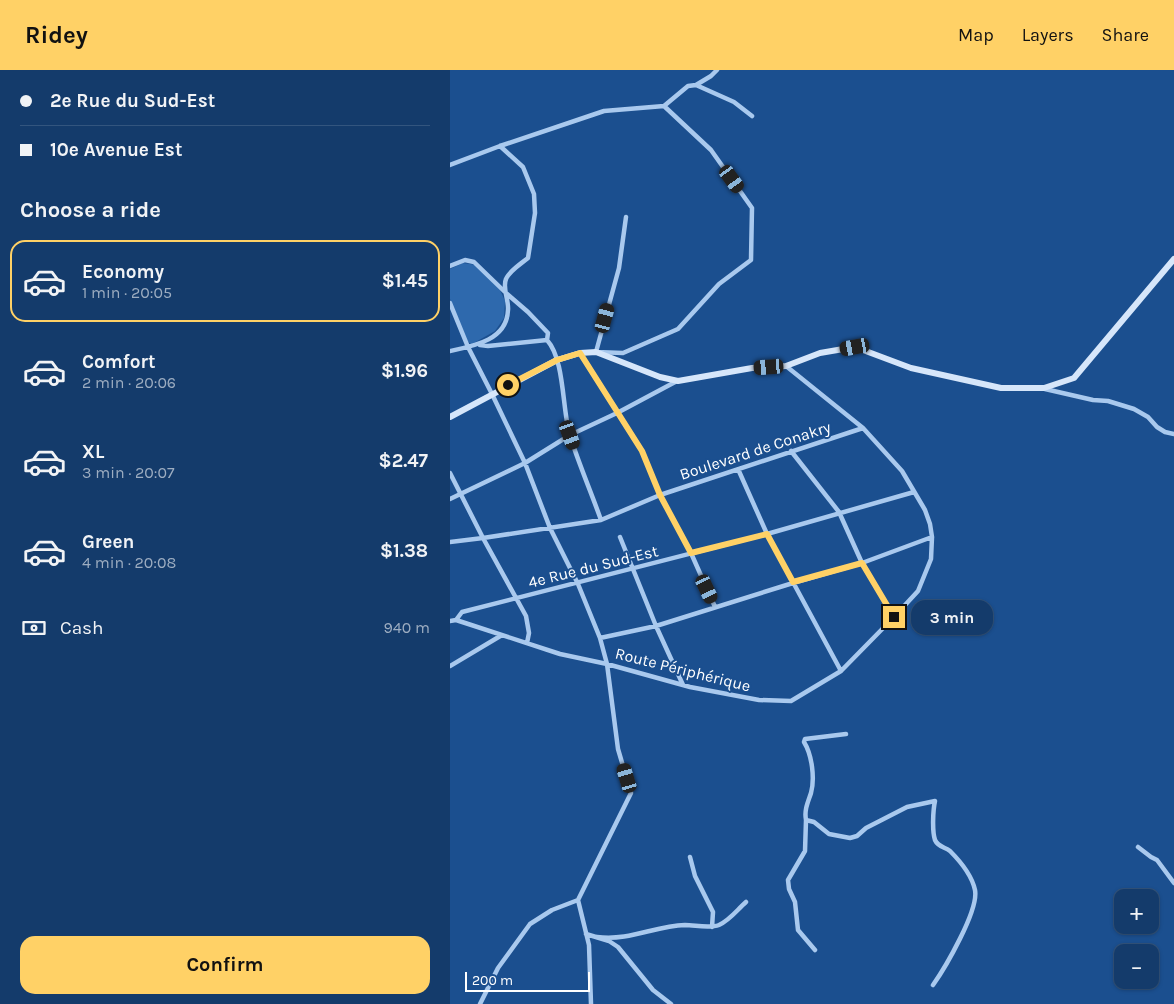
<!DOCTYPE html>
<meta charset="utf-8">
<style>
:root{--surface:#143b6b;--page:#214673;--text:#f1f3f6;--muted:#9dadc1;--line:#33557e;--accent:#ffd166}
body{margin:0;font-family:Karla,sans-serif;background:var(--page);color:var(--text);height:100vh;display:flex;flex-direction:column;font-size:19px;white-space:nowrap}
*{box-sizing:border-box;margin:0}
p{font-size:16px;color:var(--muted)}
.icon{flex:none;width:28px;height:28px;fill:none;stroke:currentColor;stroke-width:2;stroke-linecap:round;stroke-linejoin:round}
.map{position:relative;flex:1;overflow:hidden}
.panel{display:flex;flex-direction:column;background:var(--surface);width:450px}
.panel>*{flex:none}
.guide{display:grid;align-content:center;height:110px;padding:0 20px;background:var(--surface)}
.controls{position:absolute;left:664px;top:819px;display:grid;gap:10px}
.controls a{display:grid;place-items:center;width:45px;height:45px;border-radius:10px;background:var(--surface);box-shadow:0 1px 4px #0004,0 0 0 1px var(--line);font-size:25px}
.scale{position:absolute;left:15px;bottom:12px;width:125px;box-sizing:border-box;padding-left:5px;border:2px solid #fff;border-top:0;font-size:14px;line-height:18px;white-space:nowrap;color:#fff;-webkit-text-stroke:4px #1b4f8f;paint-order:stroke}
.end{position:absolute;width:22px;height:22px;margin:-11px;border:6px solid #ffd166;background:#111;box-shadow:0 0 0 2px #111}
.from{border-radius:50%}
.bubble{position:absolute;height:35px;border-radius:15px;background:var(--surface);box-shadow:0 1px 4px #0004,0 0 0 1px var(--line);font-size:16px;font-weight:700;line-height:35px;text-align:center}
.car{position:absolute;width:15px;height:30px;margin:-15px -8px;border-radius:6px;box-shadow:0 0 4px 1px #0007;background:linear-gradient(#222 24%,#8ab4d8 0 40%,#222 0 76%,#8ab4d8 0 86%,#222 0)}
.guide b{display:flex;align-items:center;gap:18px;height:48px;font-size:19px}
.guide b+b{border-top:1px solid var(--line)}
.guide i{width:12px;height:12px;background:var(--text)}
ul{padding:0;list-style:none}
li{display:flex;align-items:center;gap:15px;height:82px;margin:0 10px 8px;padding:0 10px;border:2px solid transparent;border-radius:15px}
li div{flex:1}
li b{display:block;font-size:19px}
li em{font-style:normal;font-weight:700}
li.selected{border-color:var(--accent)}
li>.icon{width:45px;height:45px;stroke-width:1.5}
h2{padding:0 20px;font-size:22px;line-height:60px}
.pay{display:flex;align-items:center;gap:12px;height:55px;padding:0 20px;font-size:19px}
.pay p{margin-inline-start:auto}
.button{display:flex;gap:10px;margin-top:auto;padding:10px 20px}
.button a{flex:1;height:58px;border-radius:15px;background:var(--accent);color:#111;font-size:20px;font-weight:700;line-height:58px;text-align:center}
header{display:flex;align-items:center;gap:30px;box-sizing:border-box;height:70px;padding:0 25px;background:var(--accent);color:#111}
header strong{font-size:24px}
nav{display:flex;gap:28px;margin-inline-start:auto;font-size:18px}
main{display:flex;flex:1;min-height:0}
.map>svg:first-child{display:block}
</style>
<header>
<strong>Ridey</strong>
<nav><a>Map</a><a>Layers</a><a>Share</a></nav>
</header>
<main>
<section class="panel">
<div class="guide">
<b><i class="from"></i>2e Rue du Sud-Est</b>
<b><i></i>10e Avenue Est</b>
</div>
<h2>Choose a ride</h2>
<ul>
<li class="selected"><svg class="icon" aria-label="car" viewBox="0 0 24 24"><path d="M5 17H2v-5l4-1 3-4h7l3 4 3 1v5h-3M9 17h6M6 11h13"/><circle cx="7" cy="17" r="2"/><circle cx="17" cy="17" r="2"/></svg><div><b>Economy</b><p>1 min · 20:05</p></div><em>$1.45</em></li>
<li><svg class="icon" aria-label="car" viewBox="0 0 24 24"><path d="M5 17H2v-5l4-1 3-4h7l3 4 3 1v5h-3M9 17h6M6 11h13"/><circle cx="7" cy="17" r="2"/><circle cx="17" cy="17" r="2"/></svg><div><b>Comfort</b><p>2 min · 20:06</p></div><em>$1.96</em></li>
<li><svg class="icon" aria-label="car" viewBox="0 0 24 24"><path d="M5 17H2v-5l4-1 3-4h7l3 4 3 1v5h-3M9 17h6M6 11h13"/><circle cx="7" cy="17" r="2"/><circle cx="17" cy="17" r="2"/></svg><div><b>XL</b><p>3 min · 20:07</p></div><em>$2.47</em></li>
<li><svg class="icon" aria-label="car" viewBox="0 0 24 24"><path d="M5 17H2v-5l4-1 3-4h7l3 4 3 1v5h-3M9 17h6M6 11h13"/><circle cx="7" cy="17" r="2"/><circle cx="17" cy="17" r="2"/></svg><div><b>Green</b><p>4 min · 20:08</p></div><em>$1.38</em></li>
</ul>
<div class="pay"><svg class="icon" aria-label="cash" viewBox="0 0 24 24"><path d="M3 7h18v10H3z"/><circle cx="12" cy="12" r="2"/></svg>Cash<p>940 m</p></div>
<div class="button"><a>Confirm</a></div>
</section>
<div class="map">
<svg width="724" height="934" viewBox="0 0 724 934">
<rect width="100%" height="100%" fill="#1b4f8f"/>
<!-- green -->
<path fill="#2e69ad" d="M13 193 26 195 50 220 55 231 54 248 45 261 22 274 18 272 0 229V199Z"/>
<g fill="none" stroke-linecap="round" stroke-linejoin="round">
<!-- street -->
<path stroke="#a9c9ee" stroke-width="4.5" d="M246 15 261 6 267 0
M0 95 50 76 154 41 214 36 238 16 246 15 284 32 302 46
M176 147 169 198 146 282 173 283 228 259 269 214 301 190 302 138 261 80 214 36
M0 196 15 190 24 192 56 223 78 242 98 263 97 270
M0 233 18 277 42 324 75 393 100 458 128 514 150 568 157 594 168 679 181 723 128 830 139 875 141 934
M30 275 38 276 97 270C115 290 112 340 120 366 129 394 141 422 151 450
M0 281C24 276 57 270 58 240 59 230 52 218 56 209 59 201 72 193 78 188L85 143 84 124 73 97 50 76
M130 283 192 381 210 425 241 483 265 537
M595 319 643 330 658 331 684 339 698 347 707 357 715 362 724 364
M341 381 389 442 412 493 444 547
M288 399 317 464 391 601
M0 403 33 468 76 546 79 563 77 573
M0 429 75 393 120 365 167 343 227 311
M170 467 206 556 233 615
M0 472 33 468 151 450 210 425 413 358
M6 550 12 542 317 464 464 422
M0 551 6 550 110 584 157 594 240 617 309 630 341 631 391 601 444 547 468 521 481 489 482 467 480 454 475 440 452 401 413 358 336 296
M150 568 206 556 343 513 412 493 482 467
M0 596 52 565
M396 664 355 669 354 672C362 685 365 708 361 723 358 732 354 740 356 750L364 752 379 764 400 768 407 766 416 758 457 737 485 731C483 740 482 761 485 770 488 777 495 777 500 781 510 791 522 806 525 820 529 840 495 898 483 915
M356 750 355 781 338 810 339 819 345 832 348 860 365 880
M688 777 701 787 707 790 724 813
M240 787 245 806 263 842 262 857
M136 864 159 871 168 877 203 920 221 934
M147 867C181 871 204 856 235 855 245 855 259 859 269 855 280 850 287 840 296 832
M30 934 48 898 80 854 102 840 128 830"/>
<!-- secondary -->
<path stroke="#d6e6fa" stroke-width="6" d="M0 347 107 290 130 283 146 282 210 307 228 311 302 298 336 296 370 283 405 277 461 298 551 318H594L624 308 724 189"/>
</g>
<g fill="none" stroke-linecap="round" stroke-linejoin="round">
<!-- route -->
<path stroke="#ffd166" stroke-width="6" d="M58 315 107 290 130 283 192 381 210 425 241 483 317 464 343 512 412 493 444 547"/>
</g>
<g text-anchor="middle" stroke-width="4" stroke-linejoin="round" paint-order="stroke">
<!-- street labels -->
<g font-size="16" fill="#fff" stroke="#1b4f8f">
<text transform="translate(305 380) rotate(-18)" y="6">Boulevard de Conakry</text>
<text transform="translate(143 496) rotate(-14)" y="6">4e Rue du Sud-Est</text>
<text transform="translate(233 599) rotate(14)" y="6">Route Périphérique</text>
</g>
</g>
</svg>
<div class="controls">
<a>+</a>
<a>−</a>
</div>
<div class="scale">200 m</div>
<i class="end from" style="left:58px;top:315px"></i>
<i class="end" style="left:444px;top:547px"></i>
<div class="bubble" style="left:461px;top:530px;width:82px">3 min</div>
<i class="car" style="left:282px;top:109px;rotate:144deg"></i>
<i class="car" style="left:155px;top:248px;rotate:15deg"></i>
<i class="car" style="left:405px;top:277px;rotate:260deg"></i>
<i class="car" style="left:319px;top:297px;rotate:266deg"></i>
<i class="car" style="left:120px;top:365px;rotate:160deg"></i>
<i class="car" style="left:257px;top:519px;rotate:155deg"></i>
<i class="car" style="left:177px;top:708px;rotate:343deg"></i>
</div>
</main>
